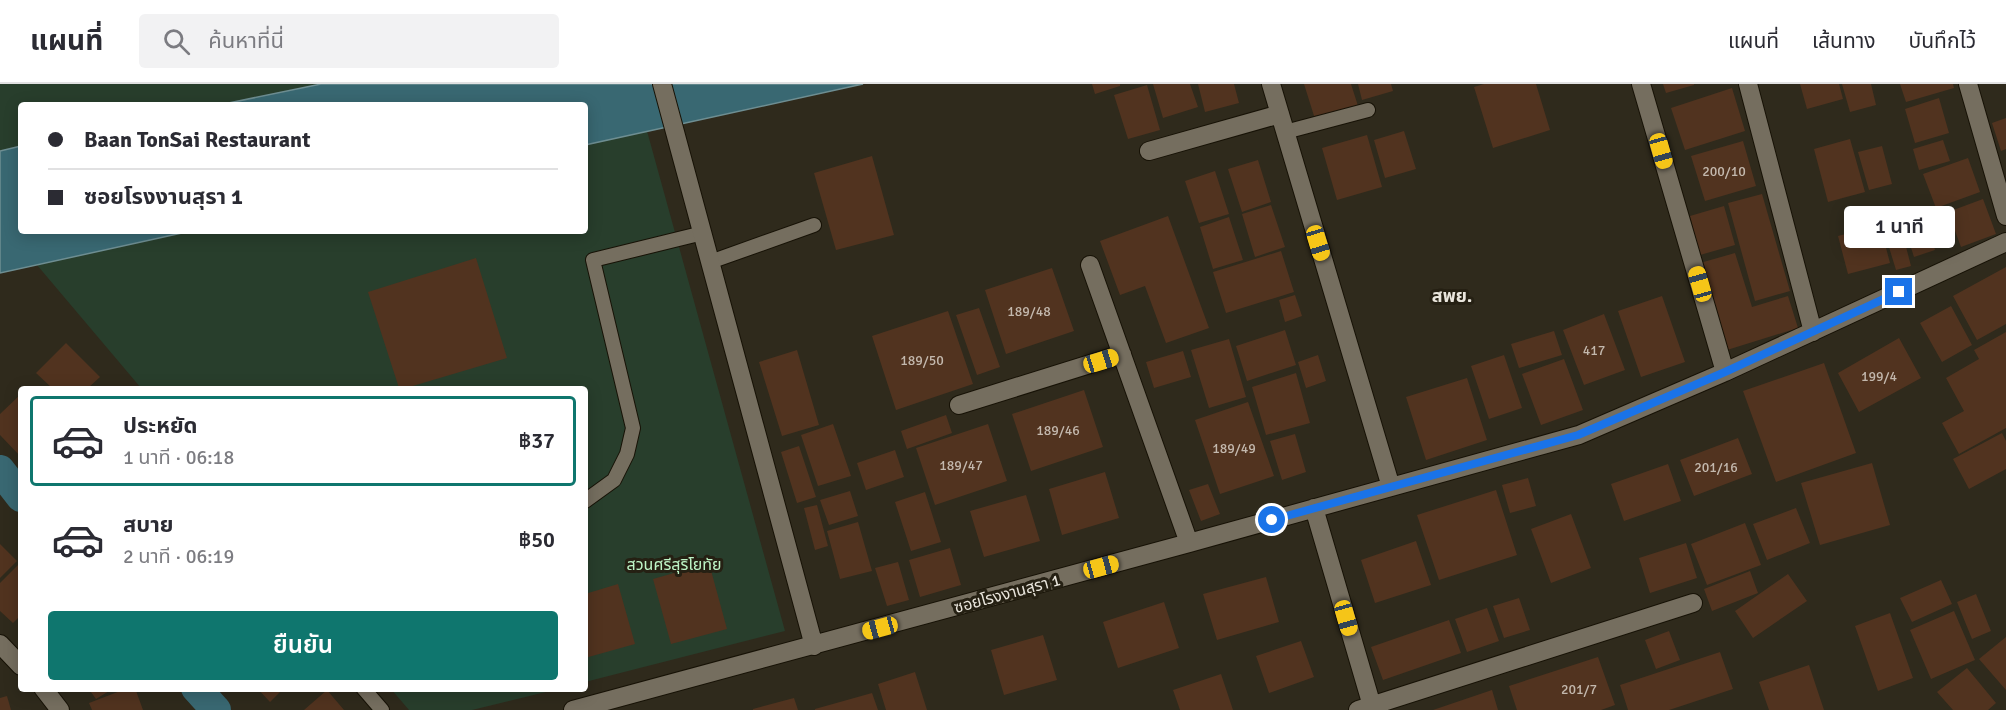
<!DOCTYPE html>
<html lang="th">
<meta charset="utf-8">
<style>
:root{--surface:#fff;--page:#f2f2f3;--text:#2b2b33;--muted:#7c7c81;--line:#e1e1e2;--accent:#0f766e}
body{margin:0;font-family:Signika,"Noto Sans Thai",sans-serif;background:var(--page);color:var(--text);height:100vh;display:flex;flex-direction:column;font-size:22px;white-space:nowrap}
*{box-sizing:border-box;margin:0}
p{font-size:20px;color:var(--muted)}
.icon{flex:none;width:33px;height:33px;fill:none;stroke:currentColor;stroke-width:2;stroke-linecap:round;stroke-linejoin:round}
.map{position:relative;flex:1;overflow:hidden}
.side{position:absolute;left:18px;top:302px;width:570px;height:306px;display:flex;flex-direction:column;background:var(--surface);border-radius:6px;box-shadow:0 3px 15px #0003}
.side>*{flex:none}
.banner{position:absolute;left:18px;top:18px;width:570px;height:132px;border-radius:6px;box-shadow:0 3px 15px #0003;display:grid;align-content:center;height:132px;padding:0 30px;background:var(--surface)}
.end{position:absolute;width:27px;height:27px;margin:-14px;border:8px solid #1a73e8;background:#fff;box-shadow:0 0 0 3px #fff}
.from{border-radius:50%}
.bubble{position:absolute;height:42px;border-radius:6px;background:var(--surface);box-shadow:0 3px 15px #0003;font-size:20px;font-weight:600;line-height:42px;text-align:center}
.car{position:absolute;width:18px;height:36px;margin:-18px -9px;border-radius:8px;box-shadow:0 0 4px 2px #0007;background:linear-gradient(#f5c518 24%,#345 0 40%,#f5c518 0 76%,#345 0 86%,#f5c518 0)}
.banner b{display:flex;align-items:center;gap:21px;height:57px;font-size:22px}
.banner b+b{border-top:2px solid var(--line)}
.banner i{width:15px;height:15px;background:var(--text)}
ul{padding:10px 0 0;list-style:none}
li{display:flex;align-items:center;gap:18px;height:90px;margin:0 12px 9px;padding:0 18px;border:3px solid transparent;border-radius:6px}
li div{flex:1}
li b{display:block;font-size:22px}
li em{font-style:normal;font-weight:600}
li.current{border-color:var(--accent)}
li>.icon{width:54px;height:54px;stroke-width:1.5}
.button{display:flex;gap:12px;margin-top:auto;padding:12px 30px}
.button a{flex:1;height:69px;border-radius:6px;background:var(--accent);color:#fff;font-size:24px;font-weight:600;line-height:69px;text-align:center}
header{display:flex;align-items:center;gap:36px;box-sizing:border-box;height:84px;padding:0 30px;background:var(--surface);border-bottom:2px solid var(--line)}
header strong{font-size:28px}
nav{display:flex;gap:33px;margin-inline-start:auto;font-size:21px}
.search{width:420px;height:54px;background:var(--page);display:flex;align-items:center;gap:15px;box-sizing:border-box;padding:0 21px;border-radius:6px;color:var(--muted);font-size:22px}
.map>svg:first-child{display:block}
</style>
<header>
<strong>แผนที่</strong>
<div class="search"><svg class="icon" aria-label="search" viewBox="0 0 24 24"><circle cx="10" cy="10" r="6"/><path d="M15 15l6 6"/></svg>ค้นหาที่นี่</div>
<nav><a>แผนที่</a><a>เส้นทาง</a><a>บันทึกไว้</a></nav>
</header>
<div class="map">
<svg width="2006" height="626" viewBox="0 0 2006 626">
<rect width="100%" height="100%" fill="#2f2a1c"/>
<!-- green -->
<path fill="#283e2c" d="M0 0H321L219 21H21V62L0 67Z
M647 47 785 547 585 598V304H141L37 181 191 147H585V61Z
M391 605H558L472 626H409Z"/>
<!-- water -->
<path fill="#396872" stroke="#6e8e92" stroke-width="1.5" d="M321 0H863L585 61V21H219Z
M21 62V147H191L0 189V67Z"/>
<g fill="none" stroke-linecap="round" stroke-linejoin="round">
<!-- canal -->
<path stroke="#396872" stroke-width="30" d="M0 386 21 413
M196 604 216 626"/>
</g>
<!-- building -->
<path fill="#51331f" d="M1092 0H1120V2L1095 10Z
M1153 0H1190L1198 23 1163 34Z
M1198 0H1234L1239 19 1205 28Z
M1304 0H1351L1358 22 1315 35Z
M1358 0H1391L1393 7 1362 16Z
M1484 0H1536L1550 46 1493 64 1474 3Z
M1663 0H1694V1L1666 9Z
M1800 0H1839L1843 15 1807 25Z
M1842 0H1871L1876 21 1850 28Z
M1900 0H1953L1954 4 1906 18Z
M1147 1 1160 46 1128 55 1114 11Z
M1732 4 1745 47 1685 66 1671 24Z
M1939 14 1949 49 1915 59 1905 25Z
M2006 34V65L2001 67 1992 39Z
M1404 47 1416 85 1385 94 1374 56Z
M1367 51 1382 103 1337 116 1322 64Z
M1850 55 1865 108 1828 118 1814 65Z
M1943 56 1950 77 1919 86 1913 65Z
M1743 57 1756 102 1705 117 1691 72Z
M1882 62 1892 100 1869 106 1858 68Z
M872 72 894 151 836 166 814 89Z
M1968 74 1980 108 1936 124 1923 90Z
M1258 76 1271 118 1242 128 1228 85Z
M1215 87 1229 130 1199 139 1185 97Z
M1762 110 1790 207 1755 217 1728 119Z
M1983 115 1996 150 1961 163 1948 128Z
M1271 121 1285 163 1255 173 1242 130Z
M1724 122 1735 161 1700 171 1690 132Z
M1923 126 1935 166 1914 173 1901 133Z
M1168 132 1209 244 1166 259 1145 202 1120 211 1100 157Z
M1229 133 1243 176 1213 185 1200 143Z
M1880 141 1890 179 1848 190 1838 152Z
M1904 155 1911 182 1896 186 1888 160Z
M1281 167 1294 208 1226 229 1213 188Z
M1735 169 1752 223 1788 212 1798 244 1727 266 1700 179Z
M476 174 507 274 406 304H399L368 208Z
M2006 183V240L1977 256 1953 212Z
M1052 184 1074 247 1006 270 985 206Z
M1295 211 1302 232 1285 238 1279 216Z
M1662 212 1685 278 1641 293 1618 227Z
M1951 222 1972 261 1942 278 1920 239Z
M979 224 1000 283 977 291 956 231Z
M948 227 973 300 896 326 872 252Z
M1604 230 1625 286 1584 301 1563 246Z
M1285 246 1296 281 1247 297 1236 262Z
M1554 247 1562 271 1519 284 1511 260Z
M2006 248V344L1959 370 1942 339 1964 327 1946 294 1979 275 1974 266Z
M1899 254 1921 294 1859 328 1838 289Z
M1229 255 1246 313 1209 324 1191 266Z
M66 259 100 293 88 304H52L36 289Z
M797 266 819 341 782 352 759 278Z
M1183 267 1191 293 1154 304 1146 278Z
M1318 271 1326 297 1306 304 1298 278Z
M1504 271 1522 324 1489 335 1471 282Z
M1564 275 1583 326 1541 341 1522 290Z
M1824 279 1856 369 1776 398 1743 307Z
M1296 289 1310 339 1266 351 1252 303Z
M1467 294 1487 356 1426 376 1406 313Z
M1084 306 1103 363 1031 387 1012 330Z
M21 310V373L0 351V330Z
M1248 318 1274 392 1220 410 1195 336Z
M946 331 952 349 907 365 901 347Z
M833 340 851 392 818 402 801 351Z
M988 340 1007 397 935 421 916 364Z
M2002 349 2006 357V385L1969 405 1953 375Z
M1295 350 1306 388 1282 396 1270 357Z
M1738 354 1752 390 1694 412 1680 376Z
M799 362 816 413 797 419 781 368Z
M895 366 904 393 866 406 857 379Z
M1872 379 1890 441 1820 461 1801 399Z
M1668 380 1681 417 1624 437 1611 400Z
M1105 388 1119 434 1062 451 1049 405Z
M1528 394 1536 422 1510 429 1502 401Z
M1208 400 1220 430 1201 437 1189 406Z
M1496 406 1517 471 1439 496 1417 431Z
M850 407 858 432 829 441 820 416Z
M925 408 941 458 911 467 895 418Z
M1026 411 1040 457 984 473 970 427Z
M817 421 828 462 815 466 804 424Z
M1796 424 1810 459 1767 476 1753 440Z
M1571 430 1591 484 1551 499 1531 445Z
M858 438 872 487 840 495 827 447Z
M1745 439 1761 481 1707 501 1691 460Z
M1416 457 1431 501 1375 519 1361 476Z
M1686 459 1697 494 1650 509 1639 474Z
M0 460 17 477 0 494Z
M950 464 961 501 920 513 909 476Z
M898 478 909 516 887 522 875 484Z
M20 479 21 531 13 539 0 527V499Z
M709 479 727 545 671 560 653 495Z
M1750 487 1758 509 1712 527 1704 505Z
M1788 490 1807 517 1753 554 1735 527Z
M1266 493 1279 538 1217 556 1203 510Z
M1941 496 1952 520 1912 538 1900 514Z
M618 500 635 560 585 574V510Z
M1976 510 1991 547 1972 555 1957 518Z
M1519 514 1530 546 1504 554 1493 522Z
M1164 518 1179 564 1118 584 1103 538Z
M1487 524 1499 557 1467 568 1455 535Z
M1954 527 1975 576 1931 595 1910 546Z
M1890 529 1913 594 1878 607 1855 542Z
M1449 536 1461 569 1383 596 1371 563Z
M1669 547 1680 576 1656 585 1645 556Z
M1043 551 1057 596 1004 611 991 566Z
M2006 553V606L1979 575Z
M1301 557 1314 593 1269 609 1256 572Z
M1720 568 1733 605 1669 626H1628L1620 601Z
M1598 573 1615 621 1601 626H1517L1509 602Z
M1809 581 1824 626H1769L1759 598Z
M1967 584 1996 619 1988 626H1953L1937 608Z
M915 588 927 626H886L878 600Z
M1221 590 1233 626H1180L1173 606Z
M88 604H114L96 615Z
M128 604H135L143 626H92L89 619Z
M257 604H284L270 618Z
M327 606 344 626H304Z
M1492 606 1498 626H1433Z
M872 609 878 626H815V625Z
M7 612 11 626H0V614Z
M794 614 798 626H753V625Z"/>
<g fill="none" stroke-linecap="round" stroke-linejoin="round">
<!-- lane casing -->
<g stroke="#171206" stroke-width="16">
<path id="lane" d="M1285 48 1368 26
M710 178 814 141
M585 417 614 396 627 370 633 344 593 176 703 149
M363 604 382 626"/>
</g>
<!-- street casing -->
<g stroke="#171206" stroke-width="20">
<path id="street" d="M662 0 814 562
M1271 0 1391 403
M1641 0 1725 288
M1748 0 1813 248
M1968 0 2006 132
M1149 67 1280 30
M1090 181 1189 459
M959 321 1122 270
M1314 424 1372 622
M0 560 21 582
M43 604 60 626
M573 626 1189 459 1579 351 1725 288 2006 158
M1358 626 1693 519"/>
</g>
<!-- lane -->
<use href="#lane" stroke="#756e5f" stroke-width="14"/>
<!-- street -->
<use href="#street" stroke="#756e5f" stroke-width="18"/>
</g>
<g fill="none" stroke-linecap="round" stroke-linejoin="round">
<!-- route -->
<path stroke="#1a73e8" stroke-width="8" d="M1272 436 1578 351 1725 288 1899 208"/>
</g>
<g text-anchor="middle" stroke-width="6" stroke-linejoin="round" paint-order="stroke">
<!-- number labels -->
<g font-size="14" fill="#c3b8ad">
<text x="1724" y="92">200/10</text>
<text x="1029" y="232">189/48</text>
<text x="1594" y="271">417</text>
<text x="922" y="281">189/50</text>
<text x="1879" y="297">199/4</text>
<text x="1058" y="351">189/46</text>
<text x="1234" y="369">189/49</text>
<text x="961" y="386">189/47</text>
<text x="1716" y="388">201/16</text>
<text x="1579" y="610">201/7</text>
</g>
<!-- park labels -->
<g font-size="16" fill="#bef5c7" stroke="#252013">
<text x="674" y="486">สวนศรีสุริโยทัย</text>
</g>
<!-- street labels -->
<g font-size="16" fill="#e9e5dc" stroke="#252013">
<text transform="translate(1007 509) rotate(-15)" y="6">ซอยโรงงานสุรา 1</text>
</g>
<!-- neighbourhood labels -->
<g font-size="18" font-weight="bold" fill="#e9e5dc" stroke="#252013">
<text x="1452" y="218">สพย.</text>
</g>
</g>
</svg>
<i class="end from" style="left:1272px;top:436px"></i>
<i class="end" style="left:1899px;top:208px"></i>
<div class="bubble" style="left:1844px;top:122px;width:111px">1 นาที</div>
<i class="car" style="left:1661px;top:67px;rotate:164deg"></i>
<i class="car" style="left:1318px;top:159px;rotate:163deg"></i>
<i class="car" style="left:1700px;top:200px;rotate:344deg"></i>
<i class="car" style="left:1101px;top:277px;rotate:73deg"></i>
<i class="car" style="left:1101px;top:483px;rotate:75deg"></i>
<i class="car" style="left:1346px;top:534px;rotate:164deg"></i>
<i class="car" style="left:880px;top:544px;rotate:255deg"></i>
<div class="banner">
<b><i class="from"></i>Baan TonSai Restaurant</b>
<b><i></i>ซอยโรงงานสุรา 1</b>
</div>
<section class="side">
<ul>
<li class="current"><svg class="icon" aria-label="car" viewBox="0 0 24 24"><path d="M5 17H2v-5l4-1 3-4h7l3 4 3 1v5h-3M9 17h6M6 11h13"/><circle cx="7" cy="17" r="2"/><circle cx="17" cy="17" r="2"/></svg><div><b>ประหยัด</b><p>1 นาที · 06:18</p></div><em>฿37</em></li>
<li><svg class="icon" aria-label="car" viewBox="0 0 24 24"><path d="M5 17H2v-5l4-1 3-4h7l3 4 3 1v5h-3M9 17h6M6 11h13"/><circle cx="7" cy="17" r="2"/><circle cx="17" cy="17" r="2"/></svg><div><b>สบาย</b><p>2 นาที · 06:19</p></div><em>฿50</em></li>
</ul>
<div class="button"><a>ยืนยัน</a></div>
</section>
</div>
